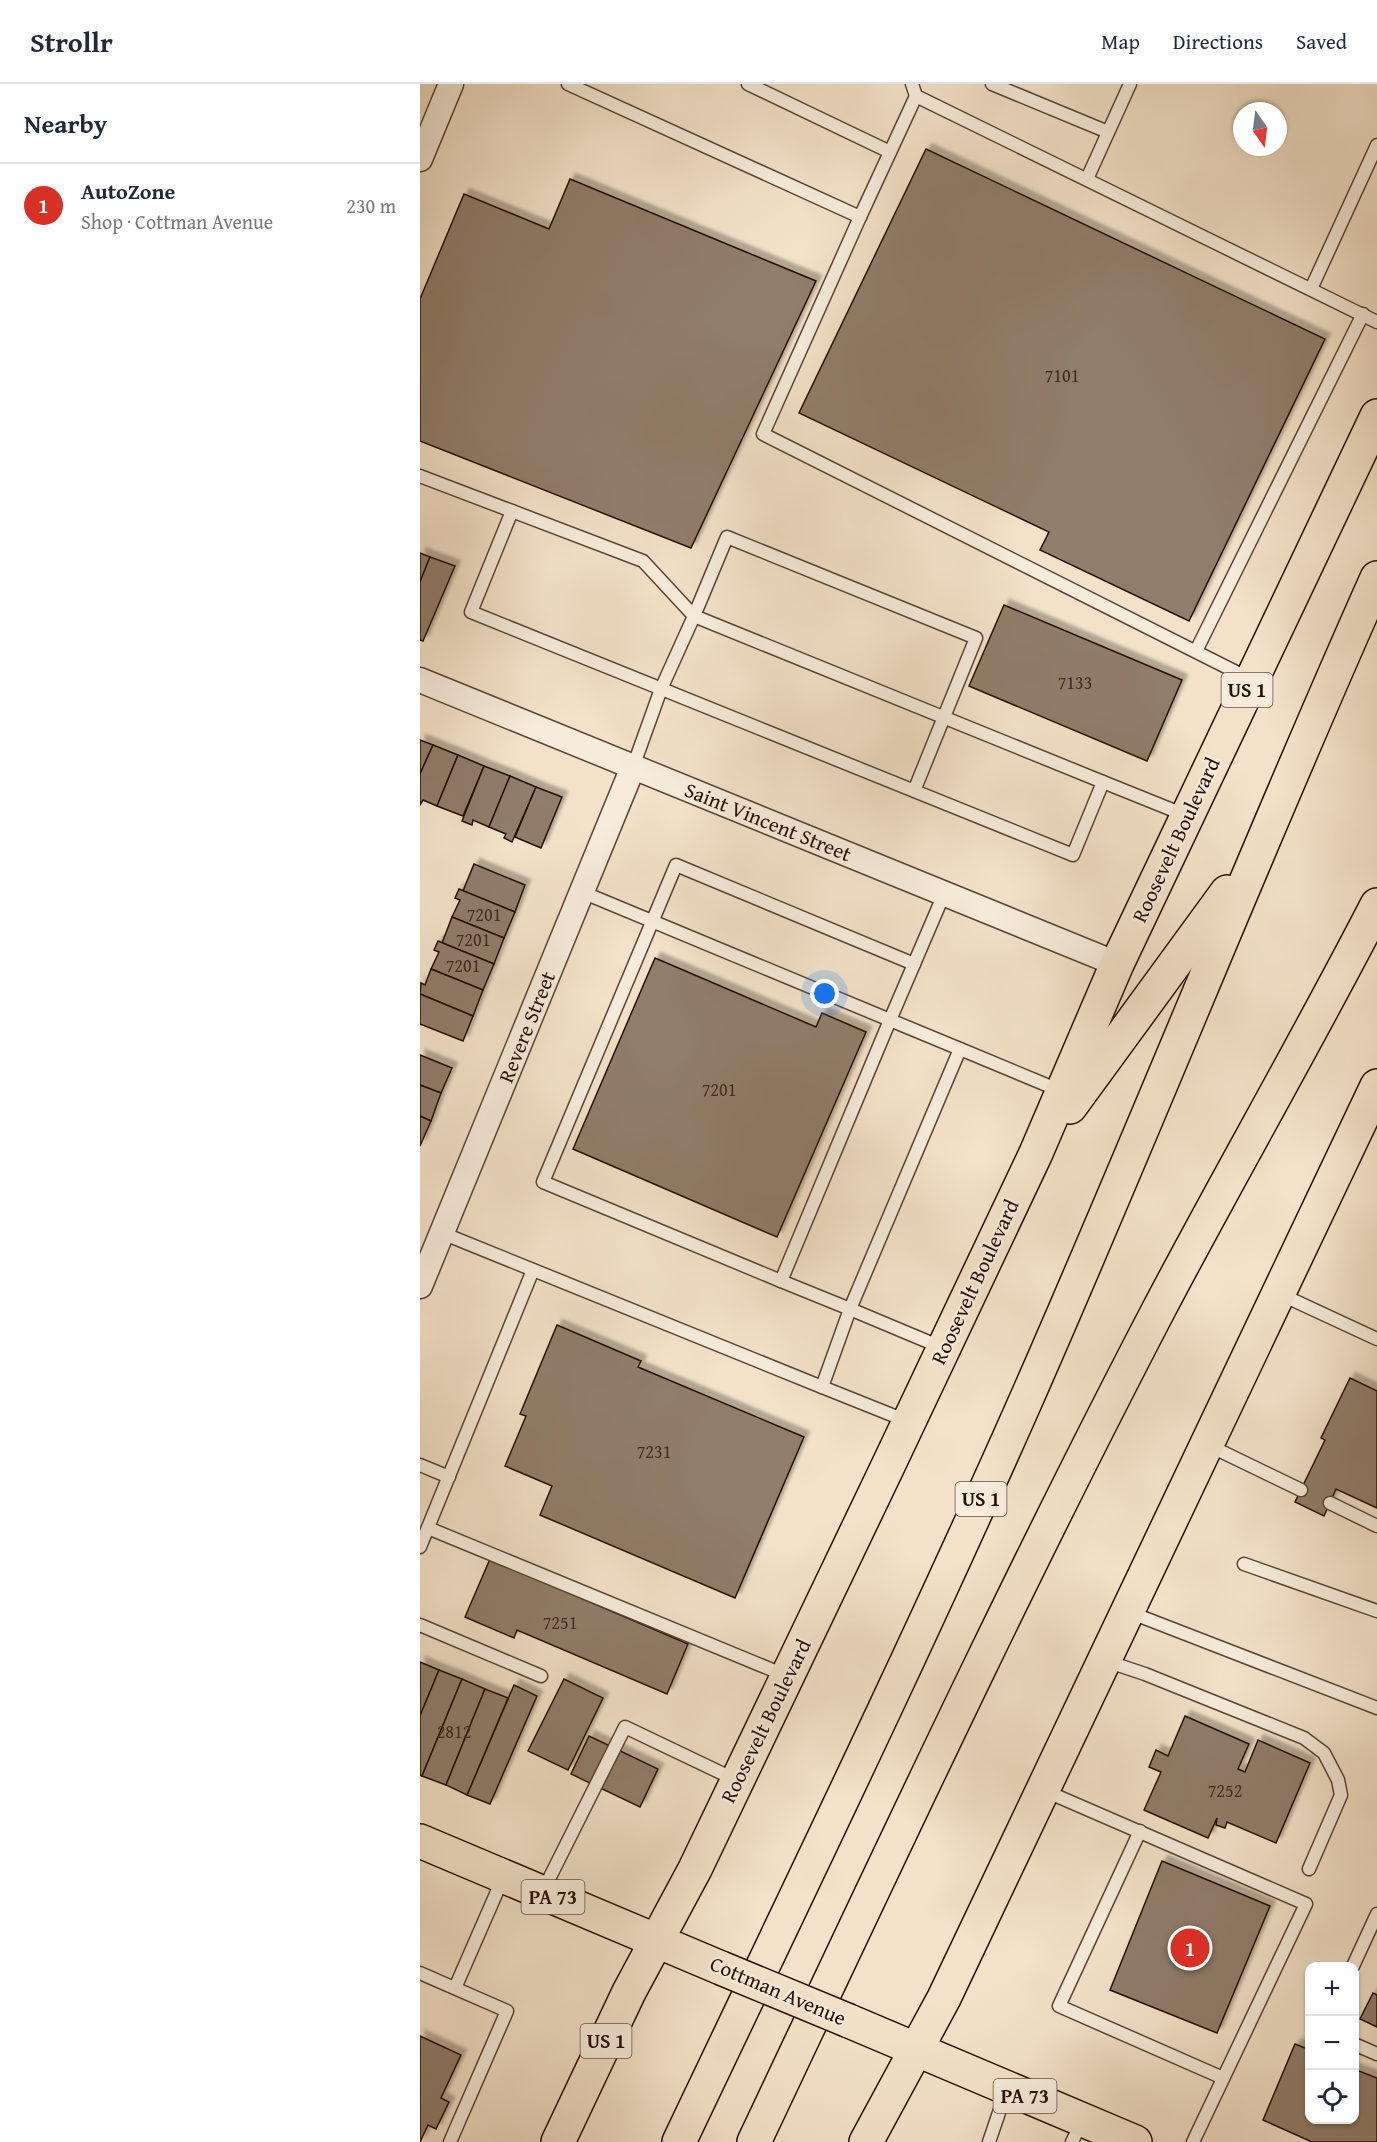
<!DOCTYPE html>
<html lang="en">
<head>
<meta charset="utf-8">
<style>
  body { margin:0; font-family:"Gentium Book Plus",serif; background:#f2f2f3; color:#1f2937 }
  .controls { position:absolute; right:18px; bottom:18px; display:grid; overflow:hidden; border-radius:12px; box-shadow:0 2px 4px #0004 }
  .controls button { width:54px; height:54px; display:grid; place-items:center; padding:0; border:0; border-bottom:2px solid #e0e1e3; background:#fff; color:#1f2937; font:30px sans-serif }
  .compass { position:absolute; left:813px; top:18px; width:54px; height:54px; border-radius:50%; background:#fff; box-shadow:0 2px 4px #0004; rotate:166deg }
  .you { position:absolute; left:405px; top:910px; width:21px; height:21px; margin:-15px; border:4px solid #fff; border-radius:50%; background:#1a73e8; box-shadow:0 0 0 9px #1a73e833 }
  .badge { display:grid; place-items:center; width:39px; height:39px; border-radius:50%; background:#d93025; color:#fff; font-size:20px; font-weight:700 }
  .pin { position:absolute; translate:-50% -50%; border:3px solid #fff; box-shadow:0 2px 6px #0006 }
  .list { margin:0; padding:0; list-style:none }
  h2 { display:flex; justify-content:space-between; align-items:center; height:78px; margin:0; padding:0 24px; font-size:26px }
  h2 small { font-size:20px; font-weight:400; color:#747a83 }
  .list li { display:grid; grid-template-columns:39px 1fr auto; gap:18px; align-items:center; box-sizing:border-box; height:84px; padding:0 24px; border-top:2px solid #e0e1e3 }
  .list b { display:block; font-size:22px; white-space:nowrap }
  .list p { margin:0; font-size:20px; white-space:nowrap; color:#747a83 }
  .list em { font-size:20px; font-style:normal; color:#747a83 }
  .icon { flex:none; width:33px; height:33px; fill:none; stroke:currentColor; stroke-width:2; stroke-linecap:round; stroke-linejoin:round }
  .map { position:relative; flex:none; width:957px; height:2058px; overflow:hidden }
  header { display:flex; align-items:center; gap:36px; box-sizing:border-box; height:84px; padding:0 30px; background:#fff; border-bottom:2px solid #e0e1e3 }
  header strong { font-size:28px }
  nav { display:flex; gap:33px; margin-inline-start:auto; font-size:21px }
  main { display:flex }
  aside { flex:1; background:#fff }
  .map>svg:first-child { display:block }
  .building { fill:#907d6b; stroke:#251005; stroke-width:1.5; filter:url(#shadow) }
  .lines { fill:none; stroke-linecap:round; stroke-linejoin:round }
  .service-casing { stroke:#584436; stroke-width:15 }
  .minor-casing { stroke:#584436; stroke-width:27 }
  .primary-casing { stroke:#251005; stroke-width:36 }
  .trunk-casing { stroke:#251005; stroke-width:36 }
  .service { stroke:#f7ecdc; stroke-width:12 }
  .minor { stroke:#f7ecdc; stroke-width:24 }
  .primary { stroke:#f3e2c9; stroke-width:33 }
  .trunk { stroke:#f3e2c9; stroke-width:33 }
  .primary-bridge-casing { stroke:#251005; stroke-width:36; stroke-linecap:butt }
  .primary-bridge { stroke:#f3e2c9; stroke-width:33 }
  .labels { text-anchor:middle; stroke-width:4.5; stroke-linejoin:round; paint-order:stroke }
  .number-label { font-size:18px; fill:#402b1e }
  .shield { fill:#f7ecdc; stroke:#645246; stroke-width:1.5 }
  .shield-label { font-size:20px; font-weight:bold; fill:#251005 }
  .street-label { font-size:21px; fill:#251005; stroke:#f7ecdc }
</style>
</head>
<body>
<header>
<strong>Strollr</strong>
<nav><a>Map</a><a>Directions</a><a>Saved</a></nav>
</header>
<main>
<aside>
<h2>Nearby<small></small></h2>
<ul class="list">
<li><span class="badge">1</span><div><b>AutoZone</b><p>Shop · Cottman Avenue</p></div><em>230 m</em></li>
</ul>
</aside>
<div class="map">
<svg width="957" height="2058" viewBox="0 0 957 2058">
  <defs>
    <filter id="shadow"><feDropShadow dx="5.5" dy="-5.5" stdDeviation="1.5" flood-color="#0004"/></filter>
  </defs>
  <rect width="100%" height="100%" fill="#f3e2c9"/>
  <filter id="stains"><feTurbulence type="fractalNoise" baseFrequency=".00333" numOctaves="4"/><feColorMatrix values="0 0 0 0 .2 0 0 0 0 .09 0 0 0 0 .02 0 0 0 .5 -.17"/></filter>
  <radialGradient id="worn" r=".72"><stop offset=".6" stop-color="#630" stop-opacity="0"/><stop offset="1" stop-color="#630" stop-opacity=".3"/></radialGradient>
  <g class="building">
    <path d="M506 65 905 255 769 537 620 466 629 448 379 329Z"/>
    <path d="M150 95 396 197 271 464 0 357V215L44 110 129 145Z"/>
    <path d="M0 469 10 473 0 498Z"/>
    <path d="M10 473 35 482 3 557 0 556V498Z"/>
    <path d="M584 521 762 596 727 677 549 602Z"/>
    <path d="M0 656 13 661 0 690Z"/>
    <path d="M13 661 38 671 17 722 3 716 0 721V690Z"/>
    <path d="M38 671 64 682 43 732 17 722Z"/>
    <path d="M64 682 90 692 69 743 53 736 52 741 42 737Z"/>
    <path d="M90 692 116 703 92 758 84 754 86 750 69 743Z"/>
    <path d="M116 703 142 713 121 764 95 753Z"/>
    <path d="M54 780 105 801 95 828 43 807Z"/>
    <path d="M39 805 95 828 84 854 32 833 40 816 35 814Z"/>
    <path d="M32 833 84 854 74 880 22 859Z"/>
    <path d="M18 857 74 880 63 906 11 885 19 868 14 866Z"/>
    <path d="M235 874 396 943 402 929 446 948 357 1153 153 1065Z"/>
    <path d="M11 885 63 906 53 932 0 910 1 899 5 901Z"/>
    <path d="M0 910 53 932 43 957 0 940Z"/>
    <path d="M0 971 32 984 21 1009 0 1001Z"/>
    <path d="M0 1001 21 1009 11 1037 0 1032Z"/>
    <path d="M0 1032 11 1037 0 1062Z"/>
    <path d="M137 1241 221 1277 218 1283 384 1353 315 1514 120 1431 132 1402 85 1382 106 1332 100 1330Z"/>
    <path d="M930 1294 957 1307V1424L916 1405 904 1432 875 1418 905 1356 901 1354Z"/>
    <path d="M70 1475 268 1560 247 1610 97 1546 94 1554 45 1533Z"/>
    <path d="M0 1578 19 1586 0 1632Z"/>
    <path d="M19 1586 42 1595 2 1692 0 1691V1632Z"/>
    <path d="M42 1595 65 1605 26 1701 2 1692Z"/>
    <path d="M144 1595 183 1614 148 1686 108 1667Z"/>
    <path d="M94 1601 117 1612 70 1720 47 1711Z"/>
    <path d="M65 1605 88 1614 47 1711 26 1701Z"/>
    <path d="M765 1632 829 1660 818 1685 825 1688 838 1656 890 1679 856 1759 807 1738 805 1744 796 1741 797 1734 788 1754 724 1726 741 1688 729 1683 736 1666 748 1672Z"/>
    <path d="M169 1652 238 1685 220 1723 151 1690Z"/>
    <path d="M742 1777 850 1822 797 1949 690 1906Z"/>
    <path d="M953 1909 957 1911V1943L940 1935Z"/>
    <path d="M0 1952 41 1971 21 2014 29 2018 16 2045 8 2041 0 2058Z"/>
    <path d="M875 1960 890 1966V2036H934V1985L957 1994V2058H892L843 2036Z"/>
  </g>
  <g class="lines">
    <defs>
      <g id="service">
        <path d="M148 0 440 133 496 12"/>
        <path d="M328 0 470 68"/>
        <path d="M492 0 496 12 957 238"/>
        <path d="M572 0 688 48"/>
        <path d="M667 95 710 0"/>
        <path d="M440 133 343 350 832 596"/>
        <path d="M891 205 957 61"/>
        <path d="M0 392 223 477 274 532 241 605 213 683"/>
        <path d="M92 427 51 528C252 609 452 690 653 771L683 698 274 532 307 453 556 554 494 707"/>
        <path d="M776 567 943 230"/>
        <path d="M683 698 765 731"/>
        <path d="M162 808 470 936 524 810"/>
        <path d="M22 1149 402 1303 430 1225 361 1197 470 936 540 965"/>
        <path d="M361 1197 123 1098 256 781 494 880"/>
        <path d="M860 1210 957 1255"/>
        <path d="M523 1264 430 1225 540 965 641 1007"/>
        <path d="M402 1303 487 1337"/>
        <path d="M788 1361 881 1406"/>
        <path d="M0 1381 29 1393"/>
        <path d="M910 1419 957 1442"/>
        <path d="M8 1444 367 1592"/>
        <path d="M0 1463 113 1186"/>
        <path d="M824 1480 957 1527"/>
        <path d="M709 1528 957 1624"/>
        <path d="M0 1541 121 1592"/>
        <path d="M686 1577 725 1590 884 1654 904 1669 918 1696 921 1711 889 1785"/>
        <path d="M623 1706 886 1820 773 2058"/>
        <path d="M720 1747 639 1922 803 1994"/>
        <path d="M123 1807 205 1643 316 1696"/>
        <path d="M933 1882 957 1830"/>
        <path d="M0 1889 87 1927 30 2058"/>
        <path d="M35 1904 83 1794"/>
        <path d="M934 1960 957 1970"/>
        <path d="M569 2058 587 2005"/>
        <path d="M652 2058 662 2037"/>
      </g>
      <g id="minor">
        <path d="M0 75 31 0"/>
        <path d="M0 596 697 880"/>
        <path d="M0 1202 213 683"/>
      </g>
      <g id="primary">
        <path d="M0 1757 301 1884"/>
        <path d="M429 1937 715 2058"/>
      </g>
      <g id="trunk">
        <path d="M650 1023 807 808"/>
        <path d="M138 2058 209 1908 275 1785 467 1384 616 1069 697 880 957 332"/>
        <path d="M259 2058C375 1814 493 1571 602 1325 724 1049 834 769 957 494"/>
        <path d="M334 2058C466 1779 596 1499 739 1225 810 1090 887 957 957 821"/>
        <path d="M446 2058 524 1914 957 1002"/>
      </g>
    </defs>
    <use href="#service" class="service-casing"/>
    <use href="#minor" class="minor-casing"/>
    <use href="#primary" class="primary-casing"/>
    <use href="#trunk" class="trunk-casing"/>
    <use href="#service" class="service"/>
    <use href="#minor" class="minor"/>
    <use href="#primary" class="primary"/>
    <use href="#trunk" class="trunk"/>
    <defs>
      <path id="primary-bridge" d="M301 1884 429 1937"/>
    </defs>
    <use href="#primary-bridge" class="primary-bridge-casing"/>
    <use href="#primary-bridge" class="primary-bridge"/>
  </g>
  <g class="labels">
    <g class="number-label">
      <text x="642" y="298">7101</text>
      <text x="655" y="605">7133</text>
      <text x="64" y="837">7201</text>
      <text x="53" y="862">7201</text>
      <text x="43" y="888">7201</text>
      <text x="299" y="1012">7201</text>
      <text x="234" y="1374">7231</text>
      <text x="140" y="1545">7251</text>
      <text x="34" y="1654">2812</text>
      <text x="805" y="1713">7252</text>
    </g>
    <g class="shield">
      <rect x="801.5" y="589" width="51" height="34" rx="4.5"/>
      <rect x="535.5" y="1398" width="51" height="34" rx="4.5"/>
      <rect x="101.5" y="1796" width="63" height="34" rx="4.5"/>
      <rect x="160.5" y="1940" width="51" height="34" rx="4.5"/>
      <rect x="573.5" y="1995" width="63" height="34" rx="4.5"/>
    </g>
    <g class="shield-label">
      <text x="827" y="613">US 1</text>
      <text x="561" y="1422">US 1</text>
      <text x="133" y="1820">PA 73</text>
      <text x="186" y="1964">US 1</text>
      <text x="605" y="2019">PA 73</text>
    </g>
    <g class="street-label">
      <text transform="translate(348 738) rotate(22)" y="7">Saint Vincent Street</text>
      <text transform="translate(756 756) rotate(-65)" y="7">Roosevelt Boulevard</text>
      <text transform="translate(107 943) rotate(-68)" y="7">Revere Street</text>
      <text transform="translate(555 1198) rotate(-65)" y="7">Roosevelt Boulevard</text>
      <text transform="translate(346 1637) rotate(-64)" y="7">Roosevelt Boulevard</text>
      <text transform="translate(358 1907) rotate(23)" y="7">Cottman Avenue</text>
    </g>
  </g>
  <rect width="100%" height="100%" filter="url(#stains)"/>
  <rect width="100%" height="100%" fill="url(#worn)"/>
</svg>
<div class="controls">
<button>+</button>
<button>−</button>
<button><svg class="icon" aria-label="locate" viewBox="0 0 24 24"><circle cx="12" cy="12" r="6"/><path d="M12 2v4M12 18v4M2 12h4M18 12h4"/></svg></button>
</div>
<svg class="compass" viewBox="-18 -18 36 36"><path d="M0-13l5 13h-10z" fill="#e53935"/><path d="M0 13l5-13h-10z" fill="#747a83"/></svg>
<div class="you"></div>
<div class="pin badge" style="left:770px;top:1864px">1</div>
</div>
</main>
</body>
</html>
